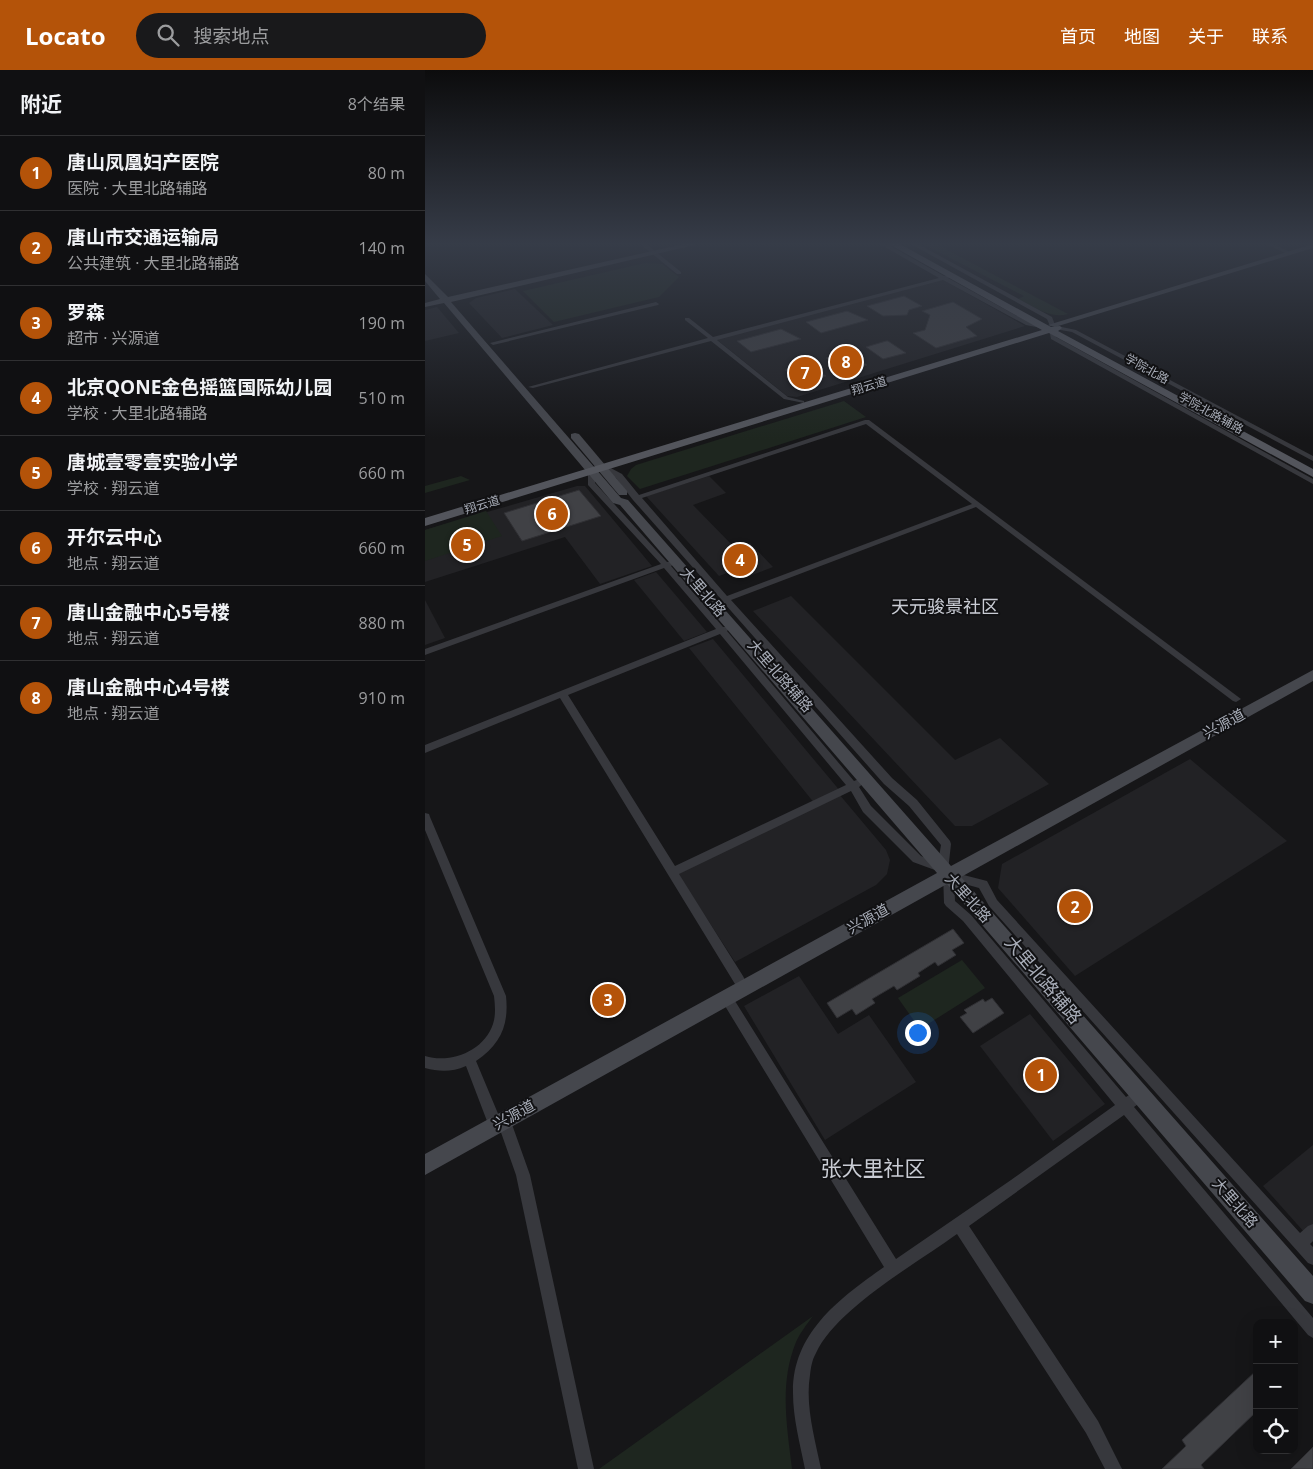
<!DOCTYPE html>
<html lang="zh">
<head>
<meta charset="utf-8">
<style>
  body { margin:0; font-family:"Open Sans","Noto Sans SC",sans-serif; background:#19191b; color:#f1f3f6 }
  .controls { position:absolute; right:15px; bottom:15px; display:grid; overflow:hidden; border-radius:10px; box-shadow:0 5px 20px #0002 }
  .controls button { width:45px; height:45px; display:grid; place-items:center; padding:0; border:0; border-bottom:1px solid #303032; background:#101012; color:#f1f3f6; font:25px sans-serif }
  .you { position:absolute; left:492px; top:962px; width:18px; height:18px; margin:-12px; border:4px solid #fff; border-radius:50%; background:#1a73e8; box-shadow:0 0 0 8px #1a73e833 }
  .badge { display:grid; place-items:center; width:32px; height:32px; border-radius:50%; background:#b45309; color:#fff; font-size:16px; font-weight:700 }
  .pin { position:absolute; translate:-50% -50%; border:2px solid #fff; box-shadow:0 1px 5px #0006 }
  .list { margin:0; padding:0; list-style:none }
  h2 { display:flex; justify-content:space-between; align-items:center; height:65px; margin:0; padding:0 20px; font-size:21px }
  h2 small { font-size:16px; font-weight:400; color:#9c9d9f }
  .list li { display:grid; grid-template-columns:32px 1fr auto; gap:15px; align-items:center; box-sizing:border-box; height:75px; padding:0 20px; border-top:1px solid #303032 }
  .list b { display:block; font-size:19px; white-space:nowrap }
  .list p { margin:0; font-size:16px; white-space:nowrap; color:#9c9d9f }
  .list em { font-size:16px; font-style:normal; color:#9c9d9f }
  .icon { flex:none; width:28px; height:28px; fill:none; stroke:currentColor; stroke-width:2; stroke-linecap:round; stroke-linejoin:round }
  .map { position:relative; flex:none; width:888px; height:1399px; overflow:hidden }
  header { display:flex; align-items:center; gap:30px; box-sizing:border-box; height:70px; padding:0 25px; background:#b45309; color:#fff }
  header strong { font-size:24px }
  nav { display:flex; gap:28px; margin-inline-start:auto; font-size:18px }
  .search { width:350px; height:45px; background:#19191b; display:flex; align-items:center; gap:12px; box-sizing:border-box; padding:0 18px; border-radius:28px; color:#9c9d9f; font-size:19px }
  main { display:flex }
  aside { flex:1; background:#101012 }
  .map>svg:first-child { display:block }
  .built { fill:#222225 }
  .green { fill:#1e261f }
  .building { fill:#404145; stroke:#303034 }
  .lines { fill:none; stroke-linecap:round; stroke-linejoin:round }
  .street { fill:#37383d; fill-rule:evenodd }
  .secondary { fill:#45474d; fill-rule:evenodd }
  .primary { fill:#53555c; fill-rule:evenodd }
  .labels { text-anchor:middle; stroke-width:4; stroke-linejoin:round; paint-order:stroke }
  .far-street-label { font-size:12px; fill:#a8adb8; stroke:#111113 }
  .street-label { font-size:15px; fill:#a8adb8; stroke:#111113 }
  .quarter-label { font-size:18px; fill:#c9ccd4; stroke:#111113 }
  .near-street-label { font-size:18px; fill:#a8adb8; stroke:#111113 }
  .near-quarter-label { font-size:21px; fill:#c9ccd4; stroke:#111113 }
</style>
</head>
<body>
<header>
<strong>Locato</strong>
<div class="search"><svg class="icon" aria-label="search" viewBox="0 0 24 24"><circle cx="10" cy="10" r="6"/><path d="M15 15l6 6"/></svg>搜索地点</div>
<nav><a>首页</a><a>地图</a><a>关于</a><a>联系</a></nav>
</header>
<main>
<aside>
<h2>附近<small>8个结果</small></h2>
<ul class="list">
<li><span class="badge">1</span><div><b>唐山凤凰妇产医院</b><p>医院 · 大里北路辅路</p></div><em>80 m</em></li>
<li><span class="badge">2</span><div><b>唐山市交通运输局</b><p>公共建筑 · 大里北路辅路</p></div><em>140 m</em></li>
<li><span class="badge">3</span><div><b>罗森</b><p>超市 · 兴源道</p></div><em>190 m</em></li>
<li><span class="badge">4</span><div><b>北京QONE金色摇篮国际幼儿园</b><p>学校 · 大里北路辅路</p></div><em>510 m</em></li>
<li><span class="badge">5</span><div><b>唐城壹零壹实验小学</b><p>学校 · 翔云道</p></div><em>660 m</em></li>
<li><span class="badge">6</span><div><b>开尔云中心</b><p>地点 · 翔云道</p></div><em>660 m</em></li>
<li><span class="badge">7</span><div><b>唐山金融中心5号楼</b><p>地点 · 翔云道</p></div><em>880 m</em></li>
<li><span class="badge">8</span><div><b>唐山金融中心4号楼</b><p>地点 · 翔云道</p></div><em>910 m</em></li>
</ul>
</aside>
<div class="map">
<svg width="888" height="1399" viewBox="0 0 888 1399">
  <rect width="100%" height="100%" fill="#161618"/>
  <g class="built">
    <path d="M515 208 600 256 372 327 362 326 291 269Z"/>
    <path d="M90 219 128 255 77 268 44 233 51 228Z"/>
    <path d="M12 237 34 263 0 271V240Z"/>
    <path d="M284 406 301 423 268 435 310 478 325 473 348 497 322 507 302 503 294 506 221 426Z"/>
    <path d="M152 416H160L227 496 175 514 140 467 0 512V460Z"/>
    <path d="M231 502 282 562 259 571 209 510Z"/>
    <path d="M366 526 530 690 575 668 624 714 547 756H530L328 541Z"/>
    <path d="M0 530 20 568 0 575Z"/>
    <path d="M288 569 416 722 414 724 461 780 465 790 462 804 451 815 310 892 253 804 390 734 264 578Z"/>
    <path d="M765 689 862 771 650 906 573 818 577 794Z"/>
    <path d="M374 906 413 964 444 945 491 1012 400 1070 319 936Z"/>
    <path d="M605 944 680 1034 628 1071 555 976Z"/>
    <path d="M888 1075V1172L838 1116Z"/>
  </g>
  <g class="green">
    <path d="M496 173H509L643 244C624 249 610 237 593 229L599 226Z"/>
    <path d="M220 193 237 194 254 207 234 227 129 252 98 221Z"/>
    <path d="M419 331 441 347 215 419 202 406 206 399 211 395Z"/>
    <path d="M36 406 45 410 0 423V416Z"/>
    <path d="M61 441 77 466 0 491V460Z"/>
    <path d="M537 890 560 918 495 959 473 928Z"/>
    <path d="M388 1246C382 1254 375 1263 371 1272 354 1314 362 1356 367 1399H174Z"/>
  </g>
  <g class="building">
    <path d="M479 226 497 236 484 240 482 245 458 246 442 236Z"/>
    <path d="M528 232 557 249 541 257 552 266 511 278 488 263 500 260 505 245 497 241Z"/>
    <path d="M422 241 443 250 396 263 381 252Z"/>
    <path d="M356 259 376 269 326 282 312 271Z"/>
    <path d="M461 271H463L481 283 458 289 441 277Z"/>
    <path d="M423 282 425 283 442 295 418 301 401 288Z"/>
    <path d="M382 294 401 306 377 313 360 300Z"/>
    <path d="M154 420 176 446 97 471 79 443Z"/>
    <path d="M528 859 539 873 527 880 531 885 513 896 510 892 493 903 495 906 472 920 469 916 447 929 450 933 431 945 427 939 412 948 402 933Z"/>
    <path d="M567 928 579 943 548 963 535 947 542 943 539 940 558 929 560 932Z"/>
    <path d="M832 1300V1341L776 1395 779 1399H737L761 1376 757 1370Z"/>
    <path d="M888 1377V1399H866Z"/>
  </g>
  <g class="lines">
    <g class="street">
      <path d="M214 173H220L256 202V204H252Z"/>
      <path d="M453 173H460L519 206 528 205V207L523 208 605 253 624 257 621 259 601 255 518 210 292 270 363 327 379 331V333L359 329 286 271 108 318 103 317 283 268 260 250V248H264L288 267 514 208Z"/>
      <path d="M484 173H491L627 247 630 255 625 256 622 249Z"/>
      <path d="M839 173H846L867 183 862 184Z"/>
      <path d="M231 232 234 234 233 235 68 275 65 273Z"/>
      <path d="M632 256 651 260 888 386V391L647 262 630 259V257Z"/>
      <path d="M624 259H628L631 267 888 409V414L626 269Z"/>
      <path d="M440 350H444L816 629 811 632 808 631 551 437 306 530 467 708 492 730 525 771 526 774 523 801 562 811 572 830 875 1163 883 1156 888 1154V1171L885 1174 888 1177V1195L883 1193 564 836 554 818 529 811 530 831 546 845 701 1027 715 1018 720 1019 722 1024 720 1029 709 1037 888 1248V1268L883 1265 699 1045 544 1156 673 1351 697 1399H680L661 1363 532 1164C492 1193 411 1239 391 1283 387 1290 386 1297 385 1305 380 1336 390 1369 396 1399H380C375 1374 368 1348 368 1323 367 1263 415 1228 459 1197L297 931 295 927 297 923 301 921 305 923 471 1189 586 1110 690 1035 538 851 521 836 519 833 518 803 488 792 438 742 426 721 254 804 318 906 320 910 318 914 314 915 310 914 135 628 0 683V675L291 559 239 498 0 585V579L236 494 163 415V401L167 399 171 401 170 413 242 492 249 491 250 493 246 496 298 557H303L304 559 302 561 429 711 434 709 438 710 439 713 434 717 446 736 496 786 513 793 516 775 484 736 459 714 299 533H293L292 531 295 528 208 430 191 408 175 398 182 396 197 404 214 425ZM441 354 547 434 302 526 217 428ZM295 564 421 715 250 796 143 625Z"/>
      <path d="M0 743 4 744 5 747 81 926C84 955 76 974 51 991L74 1046 72 1051 67 1053 62 1051 41 996C27 1002 15 1002 0 998V986C26 994 59 981 68 954 71 945 70 935 69 926L0 760Z"/>
      <path d="M79 1044 84 1046 105 1105 169 1399H153L91 1105 72 1051 74 1046Z"/>
    </g>
    <g class="secondary">
      <path d="M263 173H278L26 232 196 428 203 430 526 796 888 600V611L536 807 888 1206V1234L880 1231 522 814 0 1105V1084L512 803 195 435 188 433 19 233 0 237V233L15 229 0 211V204L23 227Z"/>
      <path d="M888 174V178L630 257 623 255Z"/>
      <path d="M150 363 154 364 202 421V425H194L146 368V364Z"/>
    </g>
    <path class="primary" d="M462 173H473L626 257 635 256 637 258 633 261 888 399V407L624 263 0 456V448L617 260Z"/>
  </g>
  <linearGradient id="sky" x2="0" y2="1"><stop stop-color="#0c0c0d"/><stop offset="0.47" stop-color="#363c48"/><stop offset="1" stop-color="#363c48" stop-opacity="0"/></linearGradient>
  <rect width="888" height="369" fill="url(#sky)"/>
  <g class="labels">
    <g class="far-street-label">
      <text transform="translate(722 299) rotate(29)" y="4">学院北路</text>
      <text transform="translate(444 316) rotate(-17)" y="4">翔云道</text>
      <text transform="translate(786 343) rotate(29)" y="4">学院北路辅路</text>
      <text transform="translate(57 435) rotate(-17)" y="4">翔云道</text>
    </g>
    <g class="street-label">
      <text transform="translate(278 522) rotate(49)" y="5">大里北路</text>
      <text transform="translate(355 606) rotate(49)" y="5">大里北路辅路</text>
      <text transform="translate(799 654) rotate(-29)" y="5">兴源道</text>
      <text transform="translate(543 828) rotate(48)" y="5">大里北路</text>
      <text transform="translate(443 849) rotate(-29)" y="5">兴源道</text>
      <text transform="translate(89 1045) rotate(-29)" y="5">兴源道</text>
      <text transform="translate(810 1133) rotate(49)" y="5">大里北路</text>
    </g>
    <g class="quarter-label">
      <text x="520" y="543">天元骏景社区</text>
    </g>
    <g class="near-street-label">
      <text transform="translate(618 910) rotate(50)" y="6">大里北路辅路</text>
    </g>
    <g class="near-quarter-label">
      <text x="448" y="1106">张大里社区</text>
    </g>
  </g>
</svg>
<div class="controls">
<button>+</button>
<button>−</button>
<button><svg class="icon" aria-label="locate" viewBox="0 0 24 24"><circle cx="12" cy="12" r="6"/><path d="M12 2v4M12 18v4M2 12h4M18 12h4"/></svg></button>
</div>
<div class="you"></div>
<div class="pin badge" style="left:616px;top:1005px">1</div>
<div class="pin badge" style="left:650px;top:837px">2</div>
<div class="pin badge" style="left:183px;top:930px">3</div>
<div class="pin badge" style="left:315px;top:490px">4</div>
<div class="pin badge" style="left:42px;top:475px">5</div>
<div class="pin badge" style="left:127px;top:444px">6</div>
<div class="pin badge" style="left:380px;top:303px">7</div>
<div class="pin badge" style="left:421px;top:292px">8</div>
</div>
</main>
</body>
</html>
